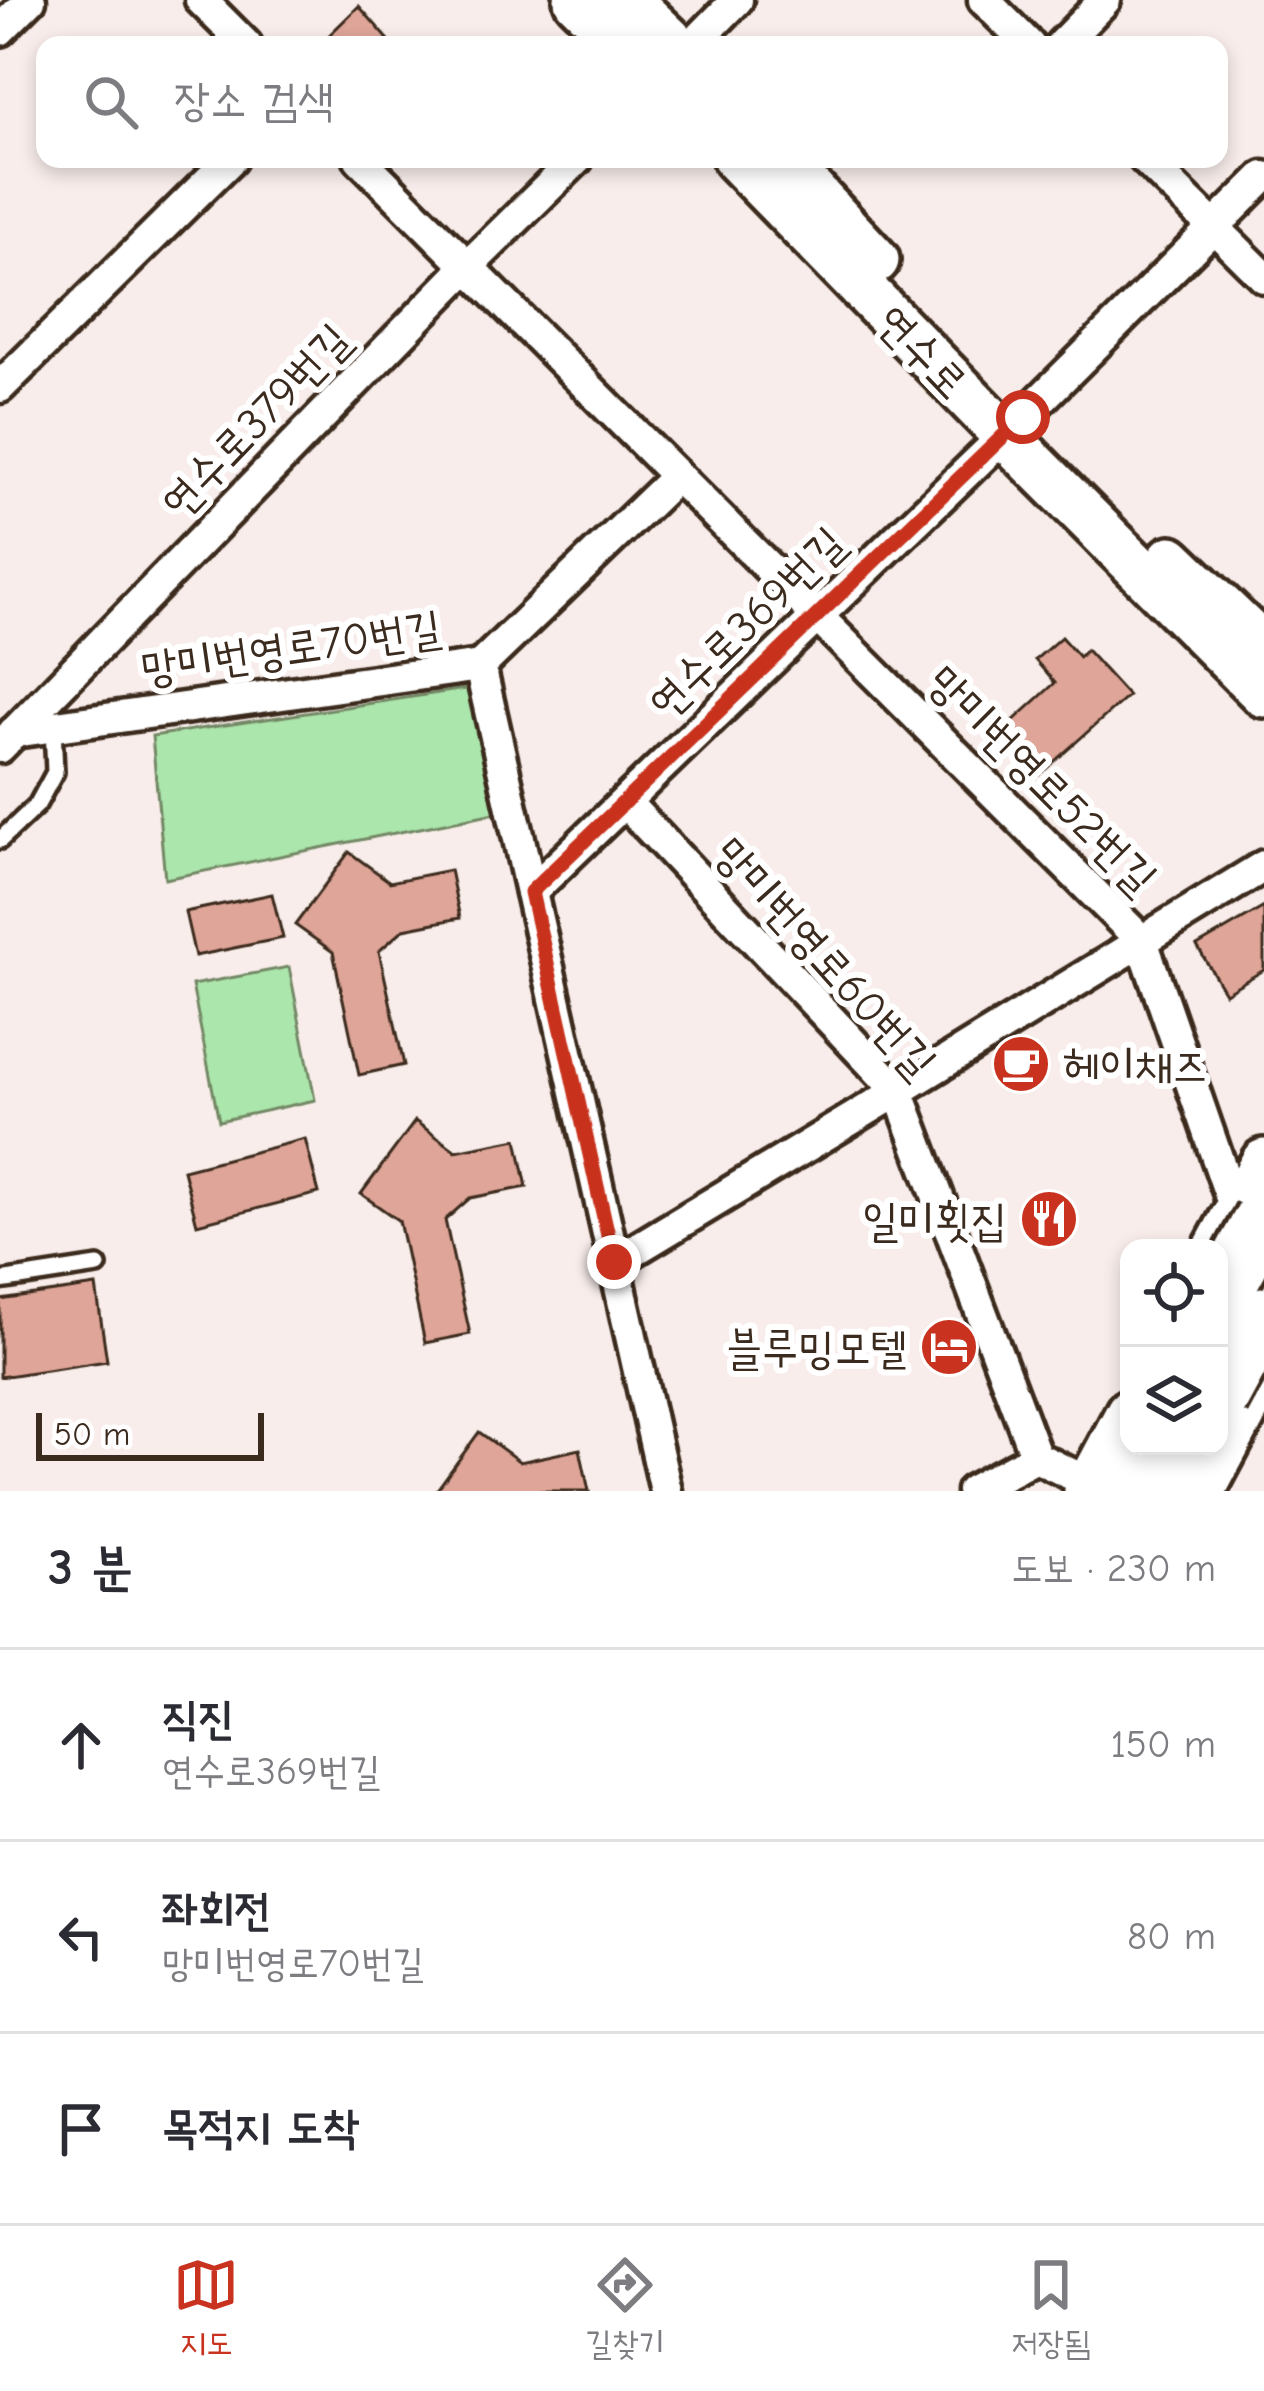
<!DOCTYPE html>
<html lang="ko">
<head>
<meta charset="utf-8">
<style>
  body { margin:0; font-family:"Comic Neue","Poor Story",sans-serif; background:#f2f2f3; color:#2b2b33 }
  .controls { position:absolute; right:36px; bottom:36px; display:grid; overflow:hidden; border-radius:24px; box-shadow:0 6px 18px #0003 }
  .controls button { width:108px; height:108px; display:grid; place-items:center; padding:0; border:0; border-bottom:3px solid #e1e1e2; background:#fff; color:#2b2b33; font:60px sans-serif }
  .scale { position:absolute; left:36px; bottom:30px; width:228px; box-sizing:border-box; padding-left:12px; border:6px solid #3b2a1e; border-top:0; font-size:33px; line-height:42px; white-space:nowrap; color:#3b2a1e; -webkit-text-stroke:9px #fff; paint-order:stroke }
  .stop { position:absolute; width:36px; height:36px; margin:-27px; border:9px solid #c8321e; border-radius:50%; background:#fff }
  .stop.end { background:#c8321e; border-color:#fff; box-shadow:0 3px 12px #0008 }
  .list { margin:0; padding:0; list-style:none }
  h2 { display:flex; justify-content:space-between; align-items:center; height:156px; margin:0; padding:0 48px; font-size:51px }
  h2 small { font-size:39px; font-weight:400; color:#7c7c81 }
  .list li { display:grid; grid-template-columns:78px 1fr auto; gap:36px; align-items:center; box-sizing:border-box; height:192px; padding:0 48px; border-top:3px solid #e1e1e2 }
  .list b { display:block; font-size:45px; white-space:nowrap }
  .list p { margin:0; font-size:39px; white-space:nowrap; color:#7c7c81 }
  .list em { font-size:39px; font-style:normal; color:#7c7c81 }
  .icon { flex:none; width:66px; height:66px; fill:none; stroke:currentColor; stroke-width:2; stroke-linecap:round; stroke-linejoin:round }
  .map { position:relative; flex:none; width:1264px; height:1491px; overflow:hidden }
  .search { position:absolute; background:#fff; box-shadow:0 6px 18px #0003; left:36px; right:36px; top:36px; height:132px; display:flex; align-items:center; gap:30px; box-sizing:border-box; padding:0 42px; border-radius:24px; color:#7c7c81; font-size:45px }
  .sheet { height:732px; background:#fff }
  nav { display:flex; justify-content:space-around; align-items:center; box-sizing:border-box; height:168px; border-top:3px solid #e1e1e2; background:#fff; font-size:33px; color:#7c7c81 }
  nav a { display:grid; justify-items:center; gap:6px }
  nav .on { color:#c8321e }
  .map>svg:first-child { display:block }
  .green { fill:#abe6ac; stroke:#738865; stroke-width:3 }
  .building { fill:#dea598; stroke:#3b2a1e; stroke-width:3 }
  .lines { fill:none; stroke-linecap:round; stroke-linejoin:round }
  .lane-casing { stroke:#3b2a1e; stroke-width:24 }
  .street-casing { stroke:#3b2a1e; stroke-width:39 }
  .secondary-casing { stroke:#3b2a1e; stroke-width:54 }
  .highway-casing { stroke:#3b2a1e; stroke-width:66 }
  .lane { stroke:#fff; stroke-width:15 }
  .street { stroke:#fff; stroke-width:30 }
  .secondary { stroke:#fff; stroke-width:45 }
  .highway { stroke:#fff; stroke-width:57 }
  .highway-bridge-casing { stroke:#3b2a1e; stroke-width:66; stroke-linecap:butt }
  .highway-bridge { stroke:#fff; stroke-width:57 }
  .route { stroke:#c8321e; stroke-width:15 }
  .labels { text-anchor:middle; stroke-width:12; stroke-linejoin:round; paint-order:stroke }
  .street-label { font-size:45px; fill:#3b2a1e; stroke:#fff }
  .poi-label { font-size:45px; fill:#3b2a1e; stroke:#fff; text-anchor:end }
</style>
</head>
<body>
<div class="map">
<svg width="1264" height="1491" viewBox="0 0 1264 1491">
  <rect width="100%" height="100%" fill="#f8edea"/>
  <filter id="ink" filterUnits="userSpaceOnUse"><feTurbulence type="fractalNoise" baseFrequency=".00833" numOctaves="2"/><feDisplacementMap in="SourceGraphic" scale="24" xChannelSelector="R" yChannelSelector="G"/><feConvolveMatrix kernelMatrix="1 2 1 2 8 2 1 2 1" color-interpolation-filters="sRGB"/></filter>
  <g filter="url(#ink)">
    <g class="green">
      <path d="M472 688 500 812 165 879 152 736Z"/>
      <path d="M289 967 315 1100 219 1121 192 985Z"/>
    </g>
    <g class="building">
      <path d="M359 6 388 39 381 45H319Z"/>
      <path d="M1061 637 1079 657 1086 650 1128 696 1039 775 1001 732 1055 683 1035 660Z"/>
      <path d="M349 852 390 882 450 870 460 918 404 929 379 951 404 1065 359 1075 333 952 295 925Z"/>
      <path d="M272 894 283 938 195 956 185 912Z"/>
      <path d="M1264 907V970L1225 993 1197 946Z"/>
      <path d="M415 1121 456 1151 517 1139 527 1187 470 1198 445 1220 470 1334 425 1343 399 1221 361 1194Z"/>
      <path d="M305 1139 319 1193 197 1224 183 1170Z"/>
      <path d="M96 1286 107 1361 0 1377V1300Z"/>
      <path d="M479 1432 520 1462 580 1449 589 1491H436Z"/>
    </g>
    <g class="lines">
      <defs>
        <g id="lane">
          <path d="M0 840 37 805 55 772 53 727"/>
          <path d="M0 1281 98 1266"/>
        </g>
        <g id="street">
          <path d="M201 0 246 45"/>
          <path d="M984 0 1029 45"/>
          <path d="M0 30 30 0"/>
          <path d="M693 45 737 0"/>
          <path d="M1061 45 1105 0"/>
          <path d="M360 159 1142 941 1264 1293"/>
          <path d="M1145 159 1264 277"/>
          <path d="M0 387 231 159"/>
          <path d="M480 666 666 1491"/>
          <path d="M480 666 677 476"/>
          <path d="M14 732 480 666"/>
          <path d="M0 747 468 266 577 159"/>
          <path d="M625 802 898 1091 1036 1457"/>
          <path d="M531 892 1005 435 1264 177"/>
          <path d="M615 1262 898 1091 1264 866"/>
          <path d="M1036 1457 1091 1484"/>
          <path d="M972 1491 1036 1457"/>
        </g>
        <g id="secondary">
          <path d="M577 0 623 45"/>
          <path d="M628 0 675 45"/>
          <path d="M736 159 1005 435 1264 694"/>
          <path d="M782 159 876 260"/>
          <path d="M1171 559 1264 648"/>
          <path d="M1217 1248 1264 1162"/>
          <path d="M1087 1491 1129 1412"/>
          <path d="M1202 1491 1264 1375"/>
        </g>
        <g id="highway">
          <path d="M1116 1491 1140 1446"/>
          <path d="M1169 1491 1194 1446"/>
        </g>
      </defs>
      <use href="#lane" class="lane-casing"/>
      <use href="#street" class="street-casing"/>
      <use href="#secondary" class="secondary-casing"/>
      <use href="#highway" class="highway-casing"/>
      <use href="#lane" class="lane"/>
      <use href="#street" class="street"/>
      <use href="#secondary" class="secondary"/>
      <use href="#highway" class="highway"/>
      <defs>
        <g id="highway-bridge">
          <path d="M1219 1300 1264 1217"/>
          <path d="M1219 1399 1264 1316"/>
        </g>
      </defs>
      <use href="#highway-bridge" class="highway-bridge-casing"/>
      <use href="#highway-bridge" class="highway-bridge"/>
    </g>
  </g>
  <g class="lines" filter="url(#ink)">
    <path class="route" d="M614 1262 531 892 1023 417"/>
  </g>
  <defs>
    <symbol id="cafe-disc" viewBox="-11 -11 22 22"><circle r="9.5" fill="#c8321e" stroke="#fff"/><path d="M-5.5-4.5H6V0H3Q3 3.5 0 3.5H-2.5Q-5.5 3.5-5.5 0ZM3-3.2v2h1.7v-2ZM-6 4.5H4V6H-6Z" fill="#fff"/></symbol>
    <symbol id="restaurant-disc" viewBox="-11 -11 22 22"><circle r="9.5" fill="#c8321e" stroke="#fff"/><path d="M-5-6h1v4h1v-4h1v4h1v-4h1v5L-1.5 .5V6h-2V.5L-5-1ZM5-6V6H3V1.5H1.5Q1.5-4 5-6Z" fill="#fff"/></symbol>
    <symbol id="hotel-disc" viewBox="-11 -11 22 22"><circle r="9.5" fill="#c8321e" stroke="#fff"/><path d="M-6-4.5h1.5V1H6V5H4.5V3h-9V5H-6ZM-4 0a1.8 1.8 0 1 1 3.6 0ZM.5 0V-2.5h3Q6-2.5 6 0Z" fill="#fff"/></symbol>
  </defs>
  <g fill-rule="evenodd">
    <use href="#cafe-disc" x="988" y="1031" width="66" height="66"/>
    <use href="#restaurant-disc" x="1016" y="1186" width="66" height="66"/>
    <use href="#hotel-disc" x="916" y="1314" width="66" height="66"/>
  </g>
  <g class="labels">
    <g class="street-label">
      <text transform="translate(923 351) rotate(46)" y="16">연수로</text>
      <text transform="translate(255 420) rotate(-46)" y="16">연수로379번길</text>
      <text transform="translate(746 622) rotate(-44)" y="16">연수로369번길</text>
      <text transform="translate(291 647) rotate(-8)" y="16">망미번영로70번길</text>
      <text transform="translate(1043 779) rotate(45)" y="16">망미번영로52번길</text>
      <text transform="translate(826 957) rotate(48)" y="16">망미번영로60번길</text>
    </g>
    <g class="poi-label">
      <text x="1063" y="1080" text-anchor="start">헤이채즈</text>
      <text x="1007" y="1235">일미횟집</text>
      <text x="907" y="1363">블루밍모텔</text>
    </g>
  </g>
</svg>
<div class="controls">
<button><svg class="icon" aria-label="locate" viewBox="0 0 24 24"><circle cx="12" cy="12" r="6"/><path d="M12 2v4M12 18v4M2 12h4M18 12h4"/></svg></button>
<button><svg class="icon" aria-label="layers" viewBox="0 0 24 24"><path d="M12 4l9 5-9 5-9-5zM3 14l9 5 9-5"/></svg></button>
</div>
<div class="scale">50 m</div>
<div class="stop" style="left:1023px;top:417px"></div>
<div class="stop end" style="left:614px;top:1262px"></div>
<div class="search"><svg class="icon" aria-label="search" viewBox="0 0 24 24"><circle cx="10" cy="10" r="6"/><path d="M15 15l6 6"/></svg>장소 검색</div>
</div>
<section class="sheet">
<h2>3 분<small>도보 · 230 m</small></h2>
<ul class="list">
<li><svg class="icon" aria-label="ahead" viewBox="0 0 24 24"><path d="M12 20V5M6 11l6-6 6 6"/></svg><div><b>직진</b><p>연수로369번길</p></div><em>150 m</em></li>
<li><svg class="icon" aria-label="left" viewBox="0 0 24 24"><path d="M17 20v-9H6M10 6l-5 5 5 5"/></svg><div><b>좌회전</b><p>망미번영로70번길</p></div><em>80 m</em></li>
<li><svg class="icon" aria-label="arrive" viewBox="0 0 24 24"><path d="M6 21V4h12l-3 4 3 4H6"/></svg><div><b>목적지 도착</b></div></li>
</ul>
</section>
<nav>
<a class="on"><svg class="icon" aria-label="map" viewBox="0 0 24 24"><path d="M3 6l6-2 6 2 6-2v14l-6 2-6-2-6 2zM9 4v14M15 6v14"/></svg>지도</a>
<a><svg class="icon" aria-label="directions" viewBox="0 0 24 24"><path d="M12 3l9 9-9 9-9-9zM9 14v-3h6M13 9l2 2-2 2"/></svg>길찾기</a>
<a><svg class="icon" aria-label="saved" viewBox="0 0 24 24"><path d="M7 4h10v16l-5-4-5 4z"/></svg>저장됨</a>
</nav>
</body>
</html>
